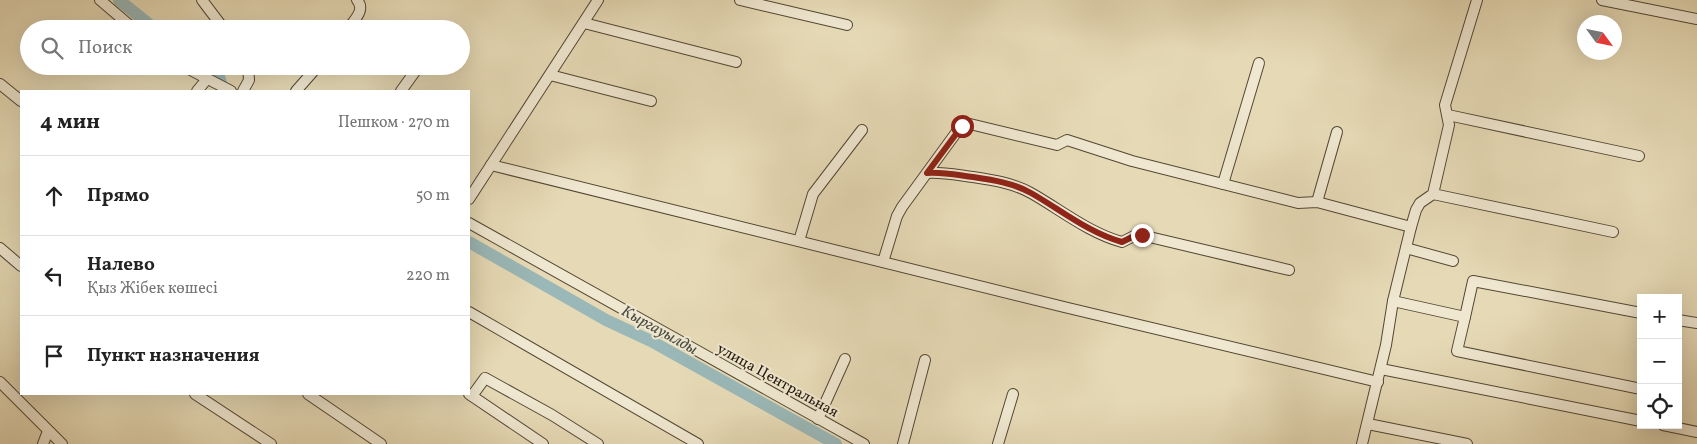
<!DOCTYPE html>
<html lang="ru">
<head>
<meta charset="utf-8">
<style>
  body { margin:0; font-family:Vollkorn,serif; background:#f2f2f2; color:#222 }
  .controls { position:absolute; right:15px; bottom:15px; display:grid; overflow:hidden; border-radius:0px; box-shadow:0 5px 20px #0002 }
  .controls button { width:45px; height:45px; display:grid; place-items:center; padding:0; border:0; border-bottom:1px solid #e0e0e0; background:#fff; color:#222; font:25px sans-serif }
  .compass { position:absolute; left:1577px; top:15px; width:45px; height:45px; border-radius:50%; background:#fff; box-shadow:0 5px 20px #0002; rotate:123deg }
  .stop { position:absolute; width:15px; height:15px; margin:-11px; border:4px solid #8f2418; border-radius:50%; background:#fff }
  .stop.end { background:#8f2418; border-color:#fff; box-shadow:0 1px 5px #0008 }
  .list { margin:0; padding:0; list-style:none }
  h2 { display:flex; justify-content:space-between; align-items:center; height:65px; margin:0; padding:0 20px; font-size:21px }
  h2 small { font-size:16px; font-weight:400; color:#767676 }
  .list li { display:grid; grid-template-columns:32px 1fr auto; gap:15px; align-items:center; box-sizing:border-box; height:80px; padding:0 20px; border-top:1px solid #e0e0e0 }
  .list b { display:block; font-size:19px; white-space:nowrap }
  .list p { margin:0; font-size:16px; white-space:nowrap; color:#767676 }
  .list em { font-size:16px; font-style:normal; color:#767676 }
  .icon { flex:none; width:28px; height:28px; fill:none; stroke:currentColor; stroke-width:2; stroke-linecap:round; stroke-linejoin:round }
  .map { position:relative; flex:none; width:1697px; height:444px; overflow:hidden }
  .search { position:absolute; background:#fff; box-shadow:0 5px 20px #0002; left:20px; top:20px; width:450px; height:55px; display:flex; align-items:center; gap:12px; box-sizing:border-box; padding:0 18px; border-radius:28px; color:#767676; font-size:19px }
  .panel { position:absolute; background:#fff; box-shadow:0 5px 20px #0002; left:20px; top:90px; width:450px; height:305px; border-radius:0px }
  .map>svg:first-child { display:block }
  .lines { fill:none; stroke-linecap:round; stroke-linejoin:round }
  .river { stroke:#9ab8b8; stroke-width:12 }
  .minor-casing { stroke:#534734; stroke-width:12 }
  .minor { stroke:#efe7d0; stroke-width:10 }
  .route { stroke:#8f2418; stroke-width:6 }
  .labels { text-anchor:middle; stroke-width:4; stroke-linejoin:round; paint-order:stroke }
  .street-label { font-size:15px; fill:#221609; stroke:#efe7d0 }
  .water-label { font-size:16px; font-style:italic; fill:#4c4f46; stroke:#efe7d0 }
</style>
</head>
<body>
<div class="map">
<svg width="1697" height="444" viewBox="0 0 1697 444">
  <rect width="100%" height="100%" fill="#e6dab6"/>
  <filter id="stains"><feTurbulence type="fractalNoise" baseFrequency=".004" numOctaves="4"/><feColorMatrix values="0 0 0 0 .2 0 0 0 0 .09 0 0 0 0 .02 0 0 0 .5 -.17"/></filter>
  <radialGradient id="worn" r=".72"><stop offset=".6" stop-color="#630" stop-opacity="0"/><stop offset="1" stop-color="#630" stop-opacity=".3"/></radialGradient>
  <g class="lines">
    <g class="river">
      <path d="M119 0 155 29"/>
      <path d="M209 66C219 73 221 79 222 91"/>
      <path d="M469 242 606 320 651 341 836 444"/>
    </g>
    <defs>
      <g id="minor">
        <path d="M100 0 134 29"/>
        <path d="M202 0 224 29"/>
        <path d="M740 0 847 25"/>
        <path d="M1602 0 1697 19"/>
        <path d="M584 23 736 62"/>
        <path d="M348 29C354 20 366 10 357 0"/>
        <path d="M183 66 231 91"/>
        <path d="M550 75 651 101"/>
        <path d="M0 84 21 101"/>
        <path d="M197 91 207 79"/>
        <path d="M243 91 249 80 248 66"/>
        <path d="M296 91 318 66"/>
        <path d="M401 91 419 66"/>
        <path d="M1448 115 1639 156"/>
        <path d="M491 165 1064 307 1378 382"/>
        <path d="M927 173C943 172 957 175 973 177 993 180 1013 183 1031 193 1061 210 1089 233 1122 242L1134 236 1141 235 1289 270"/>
        <path d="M1223 184 1259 63"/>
        <path d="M1433 194 1613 232"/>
        <path d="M469 199 598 0"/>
        <path d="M1317 202 1337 132"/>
        <path d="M469 223 864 444"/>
        <path d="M799 241 813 194 862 130"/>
        <path d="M0 248 21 266"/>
        <path d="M1406 248 1453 261"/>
        <path d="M883 262 897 216 902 207 961 126 970 124 1057 145 1067 140 1132 161 1298 203 1317 202 1411 227"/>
        <path d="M1393 301 1465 317 1473 281 1641 313"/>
        <path d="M469 312 698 444"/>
        <path d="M1465 317 1457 351 1641 389"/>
        <path d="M1678 320 1697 323"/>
        <path d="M1381 369 1641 421"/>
        <path d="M0 382 62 444"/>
        <path d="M195 394 271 444"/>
        <path d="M308 394 381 444"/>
        <path d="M469 394 543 444"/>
        <path d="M472 396 485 378 552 415 598 444"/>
        <path d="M818 419 845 359"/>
        <path d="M1368 424 1467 444"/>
        <path d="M1663 425 1697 432"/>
        <path d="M43 444 48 431"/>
        <path d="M903 444 925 360"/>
        <path d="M998 444 1013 394"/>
        <path d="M1362 444 1386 345 1393 301 1411 227 1416 210 1420 203 1433 194 1449 125 1445 105 1477 0"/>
      </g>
    </defs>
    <use href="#minor" class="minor-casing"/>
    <use href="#minor" class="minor"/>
  </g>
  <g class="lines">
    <path class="route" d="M962 126 927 173C943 172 957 175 973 177 993 180 1013 183 1031 193 1061 210 1089 233 1122 242L1134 236 1142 235"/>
  </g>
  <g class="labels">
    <g class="street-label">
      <text transform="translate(778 380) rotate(29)" y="5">улица Центральная</text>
    </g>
    <g class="water-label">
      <text transform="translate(660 329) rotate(29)" y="6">Кыргауылды</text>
    </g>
  </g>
  <rect width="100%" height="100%" filter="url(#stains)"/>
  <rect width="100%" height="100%" fill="url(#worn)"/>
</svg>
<div class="controls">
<button>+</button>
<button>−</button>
<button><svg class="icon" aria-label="locate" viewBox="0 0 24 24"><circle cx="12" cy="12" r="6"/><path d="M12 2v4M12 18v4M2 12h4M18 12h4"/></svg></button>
</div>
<svg class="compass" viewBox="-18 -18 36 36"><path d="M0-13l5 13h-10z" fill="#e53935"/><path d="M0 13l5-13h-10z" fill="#767676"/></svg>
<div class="stop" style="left:962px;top:126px"></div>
<div class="stop end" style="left:1142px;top:235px"></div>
<div class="search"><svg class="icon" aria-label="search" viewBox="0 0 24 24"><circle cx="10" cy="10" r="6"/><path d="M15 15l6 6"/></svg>Поиск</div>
<section class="panel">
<h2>4 мин<small>Пешком · 270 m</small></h2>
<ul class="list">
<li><svg class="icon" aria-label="ahead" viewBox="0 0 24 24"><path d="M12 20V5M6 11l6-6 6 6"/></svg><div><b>Прямо</b></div><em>50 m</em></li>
<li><svg class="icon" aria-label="left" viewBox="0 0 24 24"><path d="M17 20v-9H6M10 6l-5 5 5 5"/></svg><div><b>Налево</b><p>Қыз Жібек көшесі</p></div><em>220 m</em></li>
<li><svg class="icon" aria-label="arrive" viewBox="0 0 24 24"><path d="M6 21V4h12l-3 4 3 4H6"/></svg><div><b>Пункт назначения</b></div></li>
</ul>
</section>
</div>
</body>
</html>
